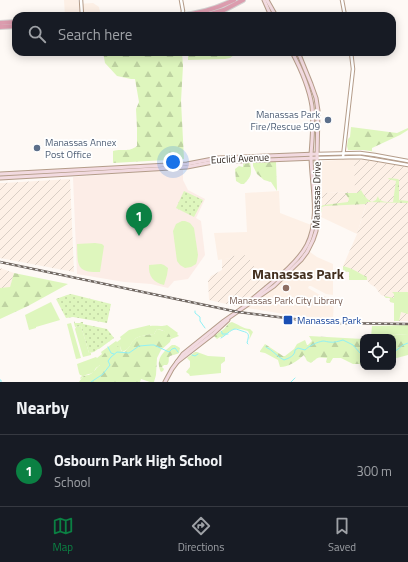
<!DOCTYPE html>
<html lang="en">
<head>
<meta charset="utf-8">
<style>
  body { margin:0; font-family:"Titillium Web",sans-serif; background:#242831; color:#f1f3f6 }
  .controls { position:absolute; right:12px; bottom:12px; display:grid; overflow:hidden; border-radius:8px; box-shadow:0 2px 10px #0003 }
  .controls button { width:36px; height:36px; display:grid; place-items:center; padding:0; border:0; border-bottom:1px solid #363941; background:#171b24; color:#f1f3f6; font:20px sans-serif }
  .you { position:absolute; left:173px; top:162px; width:14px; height:14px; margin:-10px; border:3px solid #fff; border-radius:50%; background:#1a73e8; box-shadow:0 0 0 6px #1a73e833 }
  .badge { display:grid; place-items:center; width:26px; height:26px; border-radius:50%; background:#0b8043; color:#fff; font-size:13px; font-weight:700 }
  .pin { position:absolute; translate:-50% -33px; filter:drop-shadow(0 1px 2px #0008) }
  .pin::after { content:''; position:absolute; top:21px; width:14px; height:12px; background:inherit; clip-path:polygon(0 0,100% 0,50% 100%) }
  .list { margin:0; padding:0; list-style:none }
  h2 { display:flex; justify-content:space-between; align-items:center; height:52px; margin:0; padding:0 16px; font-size:17px }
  h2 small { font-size:13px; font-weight:400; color:#9ea1a6 }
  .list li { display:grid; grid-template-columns:26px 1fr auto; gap:12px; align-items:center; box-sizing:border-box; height:72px; padding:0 16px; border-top:1px solid #363941 }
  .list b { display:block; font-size:15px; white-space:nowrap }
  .list p { margin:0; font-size:13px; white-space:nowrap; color:#9ea1a6 }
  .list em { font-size:13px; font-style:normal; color:#9ea1a6 }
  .icon { flex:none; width:22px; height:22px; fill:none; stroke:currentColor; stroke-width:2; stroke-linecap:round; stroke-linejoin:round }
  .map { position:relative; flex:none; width:408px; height:382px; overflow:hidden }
  .search { position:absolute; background:#171b24; box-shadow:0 2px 10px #0003; left:12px; right:12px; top:12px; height:44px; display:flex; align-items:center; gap:10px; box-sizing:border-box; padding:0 14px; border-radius:12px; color:#9ea1a6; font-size:15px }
  .sheet { height:124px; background:#171b24 }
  nav { display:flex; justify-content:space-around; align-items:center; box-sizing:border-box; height:56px; border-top:1px solid #363941; background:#171b24; font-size:11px; color:#9ea1a6 }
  nav a { display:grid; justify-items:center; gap:2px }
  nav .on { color:#0b8043 }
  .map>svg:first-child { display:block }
  .built { fill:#fdf0e6 }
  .industrial { fill:url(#industrial-furrows) }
  .education { fill:#fcede7 }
  .grass { fill:#def6bd }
  .forest { fill:url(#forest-firs) }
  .park { fill:url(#park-dots) }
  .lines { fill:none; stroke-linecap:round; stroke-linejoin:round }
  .stream { stroke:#90f1f6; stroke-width:1 }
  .tertiary-casing { stroke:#b49c89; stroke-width:4.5 }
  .secondary-casing { stroke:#b49c89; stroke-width:5 }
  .trunk-casing { stroke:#d5d3d2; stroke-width:6 }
  .tertiary { stroke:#fff; stroke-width:2.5 }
  .secondary { stroke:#f2dae0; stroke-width:3 }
  .trunk { stroke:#dc9cae; stroke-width:4 }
  .rail-casing { stroke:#6f6660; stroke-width:2.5 }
  .rail { stroke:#fff; stroke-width:1; stroke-dasharray:3; stroke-linecap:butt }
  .service-dot { fill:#5c6f8a; stroke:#fff; stroke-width:1.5 }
  .education-dot { fill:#8d6e63; stroke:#fff; stroke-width:1.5 }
  .transit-dot { fill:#1a4fb4; stroke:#fff; stroke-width:1.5 }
  .labels { text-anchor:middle; stroke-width:3.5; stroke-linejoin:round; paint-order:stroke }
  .service-label { font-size:10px; fill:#4e5e75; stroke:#fff; text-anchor:end }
  .street-label { font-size:10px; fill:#2e241d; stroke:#fff }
  .education-label { font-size:10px; fill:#785e54; stroke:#fff }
  .transit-label { font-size:10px; fill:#164399; stroke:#fff; text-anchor:start }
  .district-label { font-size:14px; font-weight:bold; fill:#422f1f; stroke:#fff }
</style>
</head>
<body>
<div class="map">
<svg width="408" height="382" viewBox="0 0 408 382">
  <defs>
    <pattern id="industrial-furrows" width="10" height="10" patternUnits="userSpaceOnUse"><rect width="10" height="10" fill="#fdf0e6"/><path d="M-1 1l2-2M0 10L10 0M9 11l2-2" fill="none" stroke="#d9cec5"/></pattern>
    <pattern id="forest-firs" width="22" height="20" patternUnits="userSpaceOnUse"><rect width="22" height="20" fill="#def6bd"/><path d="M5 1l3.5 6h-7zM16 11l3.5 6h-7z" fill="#bfd3a2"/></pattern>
    <pattern id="park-dots" width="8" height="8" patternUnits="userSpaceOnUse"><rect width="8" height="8" fill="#def6bd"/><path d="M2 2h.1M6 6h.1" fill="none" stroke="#bfd3a2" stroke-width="1.8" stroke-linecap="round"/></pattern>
  </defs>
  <rect width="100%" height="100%" fill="#fef9f5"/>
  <g class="built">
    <path d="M64 0H78L79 4 93 3 99 7 100 12 97 16H65Z"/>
    <path d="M354 159 356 192 322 193V161Z"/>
    <path d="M279 191 280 213 319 228 318 235 310 252 317 257 333 264V295L326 294 311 286H309L308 288 320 295 334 299 333 320 284 314 235 306 265 286 232 256 231 258 218 260 214 233 247 232 245 193Z"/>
    <path d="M366 204 357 234 321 217 322 205Z"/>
  </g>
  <g class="industrial">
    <path d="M354 159 371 161 408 167V321H394V303L390 302 389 298H386L384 296 381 295 375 287 370 284 367 280H349V272L343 271V266L357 234 366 205H322V193L355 192Z"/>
    <path d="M70 179 74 272 0 258V183H4Z"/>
    <path d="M247 255 265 285 235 306 209 300 208 281 211 276 222 270V259L231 258 232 256Z"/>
    <path d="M0 268 14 273 10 288H0Z"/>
  </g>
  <path class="education" d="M183 169V180L188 190 205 199 196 218 201 221 205 255 188 279 174 281 168 288 151 284 124 282 77 274 73 177Z"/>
  <g class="grass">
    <path d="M182 221H185L190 223 194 228 198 255 197 261 196 264 191 267 185 268 180 265 177 261 173 231 176 224Z"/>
    <path d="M95 243 102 244 104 246 100 272C75 273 78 264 77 244Z"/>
    <path d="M161 264 164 265 168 268 167 275 164 285C154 283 148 276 149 265Z"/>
    <path d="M392 292H408V314L401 312 399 321H394V303L390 302V298H386L384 296 394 298V294Z"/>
    <path d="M51 302 60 320 36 327V328L29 330 25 315Z"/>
    <path d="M71 323 81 358 76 359 67 324Z"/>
    <path d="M150 325V326C156 325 161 327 167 325L178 333 177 334 179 336 171 339 170 335 162 330 157 329 154 334C148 335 137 335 133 341 129 346 130 349 122 352L120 346C112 352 108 357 101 364 99 366 97 367 96 368 93 372 96 371 92 373 87 375 84 374 81 379L80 378 82 376 81 375H80L79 373 77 364 96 357 97 358 102 354 101 352 116 341 117 342 121 339 120 337 129 330Z"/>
    <path d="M408 325V334L390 335 392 337H371L372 326Z"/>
    <path d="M81 326 89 353H91V355L83 357 75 329 76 327Z"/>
    <path d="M195 352H197L208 356 225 357V361L221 364V373L190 376 189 374 186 372 190 367V361L187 358Z"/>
  </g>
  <g class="forest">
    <path d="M103 52H182L183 66 181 101 184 159 113 163V151C122 148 128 153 137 146V128L136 109 139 102 135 79H131L117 76 105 63Z"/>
    <path d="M233 52H238L230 58 225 59 188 60V56L227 55 232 53Z"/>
    <path d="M351 127 397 133 408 128V130L400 135 372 148V151L377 152 363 150H348L347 146 348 139 350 137Z"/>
    <path d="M250 162C252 173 252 176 244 184H241L236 181 235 169 239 166 243 167V163Z"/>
    <path d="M253 162H276L277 190V191L271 182 264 180 257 174 253 166Z"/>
    <path d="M389 178 398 179 399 180V200L408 201V203L367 202 366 204 325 206 322 207V212L321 211V206L324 205 348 202 349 199 345 193H357L361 190C363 194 367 200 372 202L376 200 378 196C379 203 388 202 393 202L396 181 388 179Z"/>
    <path d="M343 266C352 268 359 273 367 277V280H349V272L343 271Z"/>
    <path d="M14 273 68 284 28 306 0 319V288L10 287Z"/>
    <path d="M232 322C238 324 243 329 250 329L253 332 249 340 250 335 248 331C234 327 234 328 222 337H220L217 339 214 336 224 329 229 323Z"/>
    <path d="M157 329 167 332 170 335 171 339 170 342 161 350 157 358 156 375 154 382H150L141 379 140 382H79C86 371 86 378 92 373 95 371 96 368 100 365L99 360 108 349 112 352 119 345H120L121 351 124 352C129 348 129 347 132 342 136 335 147 335 154 334Z"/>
    <path d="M408 334V355L393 359V343L395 339 390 335Z"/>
    <path d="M309 336 363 339V364H353L341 358H333L330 363H327L326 362 327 358C323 358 318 356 315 360 313 361 312 362 311 363L307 361 304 355C297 361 289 367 280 367L278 360 265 353 260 352V351L265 344 283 356H285L294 349 297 344 305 340 307 345H308L312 341Z"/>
    <path d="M172 345H175L180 348 179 353C177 355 172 354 169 357 168 360 170 361 167 365H164L162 367 164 369 163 371 161 372C155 359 163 352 172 345Z"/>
  </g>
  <g class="park">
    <path d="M184 191 203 200 194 217 176 208Z"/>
    <path d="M71 294 111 304 107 323 73 317 66 318 56 299 67 295Z"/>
    <path d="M74 321 75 323H80L81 322H83V324L107 329 114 338 99 349H98L94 352 89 353 81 326 75 327 74 323Z"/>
  </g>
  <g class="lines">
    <g class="stream">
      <path d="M195 311V313L200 317V321L205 328"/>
      <path d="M221 331 222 332V334H228"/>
      <path d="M221 338C225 336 230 330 235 329 237 329 239 330 242 331 250 333 249 335 247 343L248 344"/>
      <path d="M108 347 111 353 114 354"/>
      <path d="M266 347C273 350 277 357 284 360 289 358 295 356 295 350L298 348 305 350C309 346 317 342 323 341 325 341 328 342 329 342 334 343 339 341 343 340L353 345 360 353 363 355"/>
      <path d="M393 353 403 345 408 343"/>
      <path d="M192 355 195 356 198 354"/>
      <path d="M0 380H1V382"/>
      <path d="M91 382 103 374 110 365 108 361 111 357 117 352 129 353 139 346 151 345H154L169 352 172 349 175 348 178 352"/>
      <path d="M291 382 295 378"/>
    </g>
    <defs>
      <g id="tertiary">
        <path d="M81 0 82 16"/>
        <path d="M181 0 183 11 182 15"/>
        <path d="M342 0 345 16"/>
        <path d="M317 154 360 153 375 155 408 161"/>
        <path d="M343 157 353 69 351 52"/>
        <path d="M317 158 360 157 373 159 408 165"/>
      </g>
      <g id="secondary">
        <path d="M264 0 271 16"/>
        <path d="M267 0 276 16"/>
        <path d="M0 174 187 164 218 158 317 154"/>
        <path d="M0 178 70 174 187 167 213 162 317 158"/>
        <path d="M249 302C267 286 296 266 307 245 321 217 311 184 311 155 312 139 314 122 312 106 309 87 301 69 292 52"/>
        <path d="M177 362 213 334 228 320"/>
        <path d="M165 382 172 369 183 354 224 321 274 286 301 260 307 252 313 240 316 231 317 217V158L318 111 316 98 311 84 298 52"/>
      </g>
      <g id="trunk">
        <path d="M177 16C198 14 216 9 234 0"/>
        <path d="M204 16 224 10 243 0"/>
        <path d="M0 23 16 22"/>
        <path d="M0 27 16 26"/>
      </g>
    </defs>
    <use href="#tertiary" class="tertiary-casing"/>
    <use href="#secondary" class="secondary-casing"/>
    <use href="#trunk" class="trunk-casing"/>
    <use href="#tertiary" class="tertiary"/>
    <use href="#secondary" class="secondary"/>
    <use href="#trunk" class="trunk"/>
    <defs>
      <path id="rail" d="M0 262 238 312 302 320 335 323 408 324"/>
    </defs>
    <use href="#rail" class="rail-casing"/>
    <use href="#rail" class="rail"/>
  </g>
  <g class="service-dot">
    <circle cx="328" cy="120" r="4"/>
    <circle cx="37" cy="148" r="4"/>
  </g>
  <circle class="education-dot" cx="286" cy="288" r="4"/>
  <rect class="transit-dot" x="283" y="315" width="10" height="10" rx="2"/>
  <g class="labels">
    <g class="service-label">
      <text x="320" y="118">Manassas Park<tspan x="320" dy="12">Fire/Rescue 509</tspan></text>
      <text x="45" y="146" text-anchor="start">Manassas Annex<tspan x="45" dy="12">Post Office</tspan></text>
    </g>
    <g class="street-label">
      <text transform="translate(240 158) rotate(-3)" y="4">Euclid Avenue</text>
      <text transform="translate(316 195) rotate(-89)" y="4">Manassas Drive</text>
    </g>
    <g class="education-label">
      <text x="286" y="304">Manassas Park City Library</text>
    </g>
    <g class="transit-label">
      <text x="297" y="324">Manassas Park</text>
    </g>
    <g class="district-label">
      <text x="298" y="279">Manassas Park</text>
    </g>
  </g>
</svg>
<div class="controls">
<button><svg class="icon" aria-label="locate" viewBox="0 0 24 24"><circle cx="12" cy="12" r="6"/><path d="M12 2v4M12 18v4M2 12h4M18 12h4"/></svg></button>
</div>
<div class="you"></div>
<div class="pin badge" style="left:139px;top:236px">1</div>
<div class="search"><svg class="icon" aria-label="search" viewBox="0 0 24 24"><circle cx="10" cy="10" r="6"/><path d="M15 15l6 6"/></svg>Search here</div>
</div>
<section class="sheet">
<h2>Nearby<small></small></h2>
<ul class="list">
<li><span class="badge">1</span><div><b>Osbourn Park High School</b><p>School</p></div><em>300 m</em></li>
</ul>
</section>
<nav>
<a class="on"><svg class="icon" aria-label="map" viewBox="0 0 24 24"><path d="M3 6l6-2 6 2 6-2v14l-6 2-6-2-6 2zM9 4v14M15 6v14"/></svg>Map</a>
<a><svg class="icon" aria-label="directions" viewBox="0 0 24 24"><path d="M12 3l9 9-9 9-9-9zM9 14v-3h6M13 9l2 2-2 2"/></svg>Directions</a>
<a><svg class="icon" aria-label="saved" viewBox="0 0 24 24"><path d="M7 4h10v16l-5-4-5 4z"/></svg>Saved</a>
</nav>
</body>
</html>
